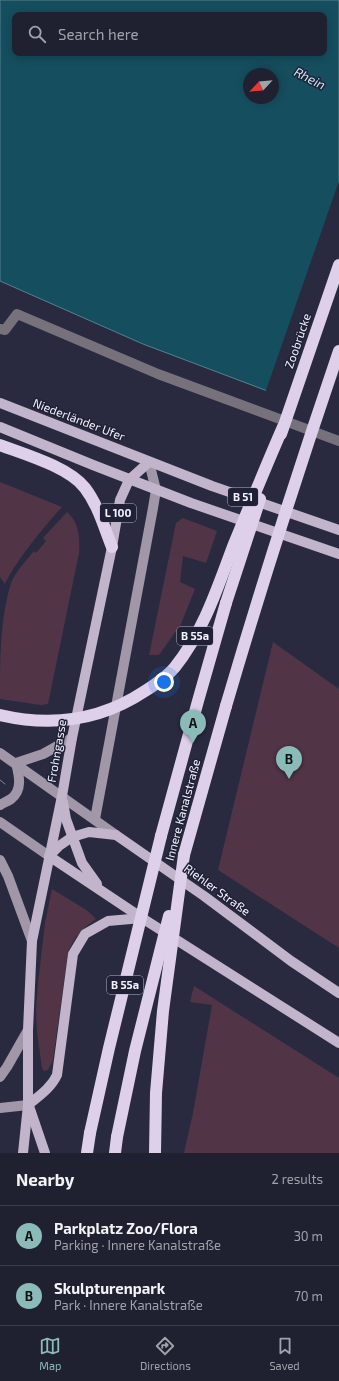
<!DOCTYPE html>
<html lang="en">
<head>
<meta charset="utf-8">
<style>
  body { margin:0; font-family:"Exo 2",sans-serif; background:#2c2d3c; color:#f1f3f6 }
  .compass { position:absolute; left:243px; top:68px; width:36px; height:36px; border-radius:50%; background:#1f2030; box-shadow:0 2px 10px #0003; rotate:244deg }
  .you { position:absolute; left:164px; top:682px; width:14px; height:14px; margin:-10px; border:3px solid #fff; border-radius:50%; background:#1a73e8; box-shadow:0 0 0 6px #1a73e833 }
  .badge { display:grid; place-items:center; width:26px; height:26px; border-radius:50%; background:#8bbbb9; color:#111; font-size:13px; font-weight:700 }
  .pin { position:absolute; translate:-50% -33px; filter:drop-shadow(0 1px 2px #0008) }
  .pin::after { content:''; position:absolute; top:21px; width:14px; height:12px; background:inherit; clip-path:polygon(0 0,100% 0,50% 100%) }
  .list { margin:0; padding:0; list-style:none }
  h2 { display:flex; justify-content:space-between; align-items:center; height:52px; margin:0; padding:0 16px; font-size:17px }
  h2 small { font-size:13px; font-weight:400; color:#a1a3ab }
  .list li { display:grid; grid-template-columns:26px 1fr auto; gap:12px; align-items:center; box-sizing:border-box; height:60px; padding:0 16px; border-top:1px solid #3c3e4c }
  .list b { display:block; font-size:15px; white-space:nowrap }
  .list p { margin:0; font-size:13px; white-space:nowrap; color:#a1a3ab }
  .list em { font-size:13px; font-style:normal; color:#a1a3ab }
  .icon { flex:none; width:22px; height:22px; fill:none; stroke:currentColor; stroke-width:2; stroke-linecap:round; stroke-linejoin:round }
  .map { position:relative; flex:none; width:339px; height:1153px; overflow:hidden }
  .search { position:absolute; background:#1f2030; box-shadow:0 2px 10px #0003; left:12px; right:12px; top:12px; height:44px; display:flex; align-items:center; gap:10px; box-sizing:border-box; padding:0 14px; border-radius:8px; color:#a1a3ab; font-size:15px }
  .sheet { height:172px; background:#1f2030 }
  nav { display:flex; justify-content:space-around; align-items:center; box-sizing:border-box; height:56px; border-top:1px solid #3c3e4c; background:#1f2030; font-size:11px; color:#a1a3ab }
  nav a { display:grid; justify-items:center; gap:2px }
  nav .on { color:#8bbbb9 }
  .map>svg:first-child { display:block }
  .green { fill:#513547 }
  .water { fill:#154e5e; stroke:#57808e; fill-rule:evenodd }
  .pier { fill:#292a40 }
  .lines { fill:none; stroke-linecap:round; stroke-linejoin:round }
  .street { stroke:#77717b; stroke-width:10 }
  .secondary { stroke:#a197a8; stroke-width:10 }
  .primary { stroke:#c1b4cb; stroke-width:10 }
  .highway { stroke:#decfea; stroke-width:12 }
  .tram { stroke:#868798; stroke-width:1 }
  .highway-bridge { stroke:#decfea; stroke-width:12 }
  .labels { text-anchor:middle; stroke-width:3; stroke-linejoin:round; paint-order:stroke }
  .shield { fill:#202136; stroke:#b3b4c3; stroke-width:1 }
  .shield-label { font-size:11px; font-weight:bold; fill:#f2f3ff }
  .street-label { font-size:12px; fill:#f2f3ff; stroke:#202136 }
  .water-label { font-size:13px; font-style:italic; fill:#c2e8f6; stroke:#202136 }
</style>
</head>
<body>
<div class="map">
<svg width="339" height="1153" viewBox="0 0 339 1153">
  <rect width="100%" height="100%" fill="#292a40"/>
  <g class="green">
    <path d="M0 482 62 507C43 528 17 559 5 584L0 577Z"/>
    <path d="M67 512C79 522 80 538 79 553L48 704 41 705 0 699C0 661 0 619 11 583 16 571 26 561 34 551L36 553 46 541 43 538Z"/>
    <path d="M183 518 217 531 206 563 183 556 180 582 195 589 181 624 159 655H149L176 523Z"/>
    <path d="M273 642 339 689V948L218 870Z"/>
    <path d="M52 889 88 911 96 919C83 928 74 937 68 952L53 1060 48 1070 44 1071 42 1068 37 1032 36 1009 38 983 45 923Z"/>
    <path d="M194 986 339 1078V1153H184L193 1113 212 1005 190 1002Z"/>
  </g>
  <path class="water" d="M0 0H339V418L143 344 0 281ZM15 15H324V53H15ZM249 74H273V98H249Z"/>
  <path class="pier" d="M339 181V420L265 393Z"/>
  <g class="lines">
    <path class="street" d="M0 329 5 330 17 314 158 374 339 441"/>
    <g class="secondary">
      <path d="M0 753 116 835"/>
      <path d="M0 805C3 803 8 801 11 799 23 790 19 775 16 763L43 754 72 738"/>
      <path d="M95 819 153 508 156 490 149 462"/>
      <path d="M0 822 49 856"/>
      <path d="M0 860 8 876 32 941"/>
      <path d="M0 1077 7 1067 28 1030"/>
      <path d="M0 1108 28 1105"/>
    </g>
    <g class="primary">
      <path d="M0 403 212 486 339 530"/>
      <path d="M0 427 93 465 191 503 339 554"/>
      <path d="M63 802 66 819 82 863 97 884"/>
      <path d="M49 856 59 846 72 837 89 832 116 835 204 896 291 961 339 993"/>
      <path d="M49 856 142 918 339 1043"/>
      <path d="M28 1105C39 1096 51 1088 57 1075L73 954 85 934 108 921 142 918"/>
      <path d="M29 1106 45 1153"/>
      <path d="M23 1153 28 1105V1030L32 941 62 796 72 738 112 547 120 500 129 480 149 462"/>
    </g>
    <g class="highway">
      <path d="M0 445C24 454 69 467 85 488 98 505 104 527 112 547"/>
      <path d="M161 836 198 701 226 603"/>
      <path d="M184 855 226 706"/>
      <path d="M87 1153 90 1133"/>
      <path d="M115 1153 117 1137"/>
    </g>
    <path class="tram" d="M0 780 5 784"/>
    <g class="highway-bridge">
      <path d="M281 434 339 265"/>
      <path d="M226 603 260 499"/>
      <path d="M226 706C261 587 299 468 339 351"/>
      <path d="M0 715C52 727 100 721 145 691 156 684 167 677 175 667 204 631 218 586 234 544 250 505 266 466 283 427"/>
      <path d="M90 1133 109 1048 161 836"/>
      <path d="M117 1137 135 1051 169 916"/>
      <path d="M155 1153 156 1093 163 1011 184 855"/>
    </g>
  </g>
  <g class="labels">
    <g class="shield">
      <rect x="228" y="488" width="30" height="18" rx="3"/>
      <rect x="100" y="504" width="36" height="18" rx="3"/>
      <rect x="177" y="627" width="36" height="18" rx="3"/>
      <rect x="107" y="976" width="36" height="18" rx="3"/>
    </g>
    <g class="shield-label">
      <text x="243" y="501">B 51</text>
      <text x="118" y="517">L 100</text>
      <text x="195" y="640">B 55a</text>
      <text x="125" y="989">B 55a</text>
    </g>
    <g class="street-label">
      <text transform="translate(298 341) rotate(-71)" y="4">Zoobrücke</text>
      <text transform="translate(79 420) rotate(21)" y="4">Niederländer Ufer</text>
      <text transform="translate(57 751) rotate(-80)" y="4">Frohngasse</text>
      <text transform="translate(183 810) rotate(-75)" y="4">Innere Kanalstraße</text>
      <text transform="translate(217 890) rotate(36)" y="4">Riehler Straße</text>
    </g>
    <g class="water-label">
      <text transform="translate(310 78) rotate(27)" y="5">Rhein</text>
    </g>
  </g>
</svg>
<svg class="compass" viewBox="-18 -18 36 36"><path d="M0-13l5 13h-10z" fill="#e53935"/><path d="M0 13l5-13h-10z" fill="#a1a3ab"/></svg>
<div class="you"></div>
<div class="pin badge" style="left:193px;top:743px">A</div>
<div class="pin badge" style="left:289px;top:779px">B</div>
<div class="search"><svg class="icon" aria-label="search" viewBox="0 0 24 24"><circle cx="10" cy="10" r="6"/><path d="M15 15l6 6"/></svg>Search here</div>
</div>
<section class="sheet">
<h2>Nearby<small>2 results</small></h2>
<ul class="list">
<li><span class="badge">A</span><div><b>Parkplatz Zoo/Flora</b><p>Parking · Innere Kanalstraße</p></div><em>30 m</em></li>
<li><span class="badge">B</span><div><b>Skulpturenpark</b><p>Park · Innere Kanalstraße</p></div><em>70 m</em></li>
</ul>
</section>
<nav>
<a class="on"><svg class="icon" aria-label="map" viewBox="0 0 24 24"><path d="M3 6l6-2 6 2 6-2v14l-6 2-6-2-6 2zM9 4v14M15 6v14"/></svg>Map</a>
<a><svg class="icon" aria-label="directions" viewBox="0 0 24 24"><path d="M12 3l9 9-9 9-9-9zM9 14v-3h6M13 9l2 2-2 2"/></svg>Directions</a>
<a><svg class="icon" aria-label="saved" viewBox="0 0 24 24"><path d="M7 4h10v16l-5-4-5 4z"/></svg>Saved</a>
</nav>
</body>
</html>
